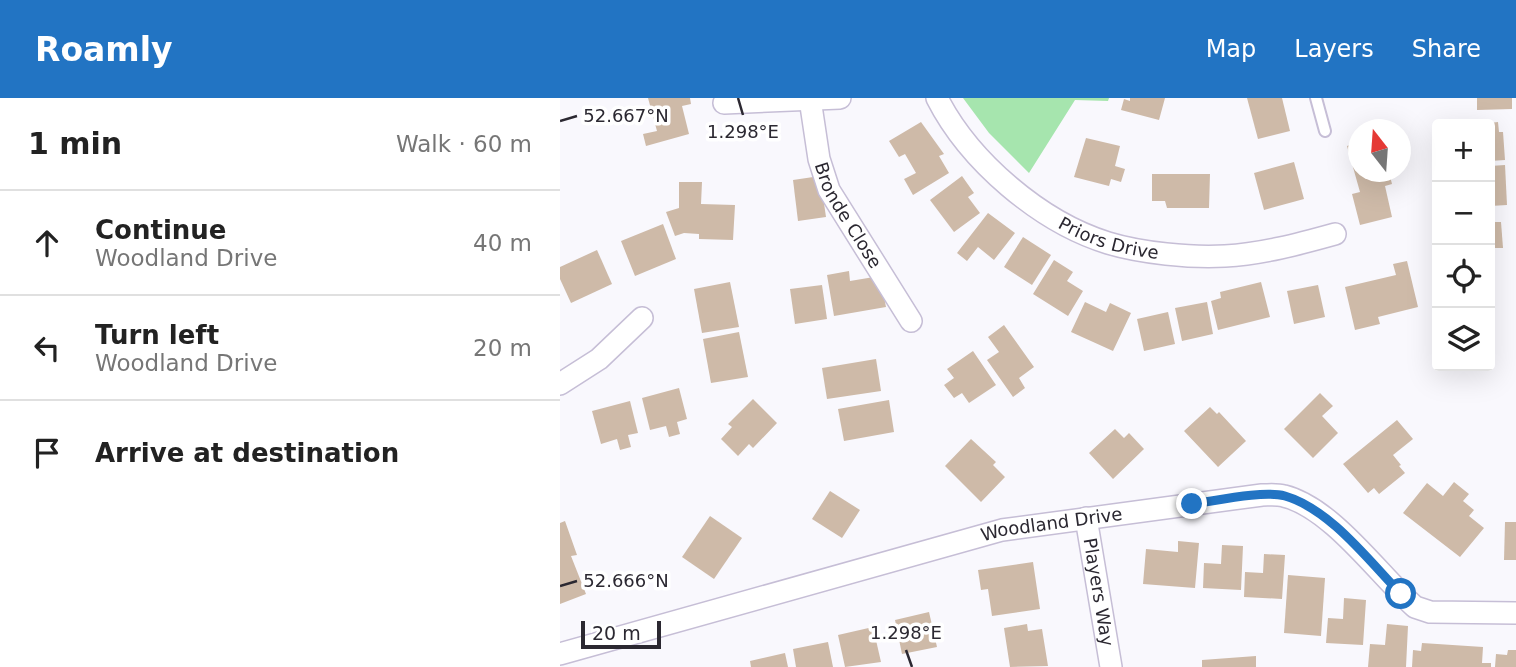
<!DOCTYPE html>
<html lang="en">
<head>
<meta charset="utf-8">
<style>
  body { margin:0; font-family:"DejaVu Sans",sans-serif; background:#f2f2f2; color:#222 }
  .controls { position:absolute; right:21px; top:21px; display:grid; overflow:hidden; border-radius:7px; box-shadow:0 7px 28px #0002 }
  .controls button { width:63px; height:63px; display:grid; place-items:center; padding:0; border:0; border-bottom:2px solid #e0e0e0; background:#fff; color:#222; font:35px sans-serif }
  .compass { position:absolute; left:788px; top:21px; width:63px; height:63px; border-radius:50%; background:#fff; box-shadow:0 7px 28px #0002; rotate:343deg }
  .scale { position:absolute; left:21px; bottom:18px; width:80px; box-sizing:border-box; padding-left:7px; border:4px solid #2b2831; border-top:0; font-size:19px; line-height:24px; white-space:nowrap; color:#2b2831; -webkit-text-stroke:5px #fff; paint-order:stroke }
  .stop { position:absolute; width:21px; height:21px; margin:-16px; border:5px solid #2274c3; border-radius:50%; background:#fff }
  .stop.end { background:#2274c3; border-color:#fff; box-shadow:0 2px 7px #0008 }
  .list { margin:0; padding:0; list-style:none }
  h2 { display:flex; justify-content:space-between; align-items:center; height:91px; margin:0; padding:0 28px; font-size:30px }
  h2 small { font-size:23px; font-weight:400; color:#767676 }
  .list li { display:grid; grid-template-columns:46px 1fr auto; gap:21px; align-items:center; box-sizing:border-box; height:105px; padding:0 28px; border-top:2px solid #e0e0e0 }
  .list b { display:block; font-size:26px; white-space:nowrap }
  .list p { margin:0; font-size:23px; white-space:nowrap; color:#767676 }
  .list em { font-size:23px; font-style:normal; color:#767676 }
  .icon { flex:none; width:38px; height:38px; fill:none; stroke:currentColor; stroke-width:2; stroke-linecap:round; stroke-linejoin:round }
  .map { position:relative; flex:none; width:956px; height:569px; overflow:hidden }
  header { display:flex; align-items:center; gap:42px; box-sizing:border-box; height:98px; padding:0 35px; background:#2274c3; color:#fff }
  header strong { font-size:33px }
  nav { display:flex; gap:38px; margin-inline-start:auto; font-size:24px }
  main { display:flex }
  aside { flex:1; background:#fff }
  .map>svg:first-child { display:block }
  .green { fill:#a6e5ae }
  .building { fill:#cebaa8 }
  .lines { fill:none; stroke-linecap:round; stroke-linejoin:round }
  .lane-casing { stroke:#c6bed6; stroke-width:14 }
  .street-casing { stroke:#c6bed6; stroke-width:24 }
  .lane { stroke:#fff; stroke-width:10 }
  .street { stroke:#fff; stroke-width:21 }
  .route { stroke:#2274c3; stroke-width:9 }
  .ticks { fill:none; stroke:#2b2831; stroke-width:2.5 }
  .labels { text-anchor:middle; stroke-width:7; stroke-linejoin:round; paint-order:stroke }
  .street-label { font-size:18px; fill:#2b2831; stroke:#fff }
  .ticks-label { font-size:18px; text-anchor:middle; fill:#2b2831; stroke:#fff; stroke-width:7; stroke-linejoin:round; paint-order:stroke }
</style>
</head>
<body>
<header>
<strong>Roamly</strong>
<nav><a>Map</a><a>Layers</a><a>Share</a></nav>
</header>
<main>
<aside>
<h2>1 min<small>Walk · 60 m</small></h2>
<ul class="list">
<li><svg class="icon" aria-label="ahead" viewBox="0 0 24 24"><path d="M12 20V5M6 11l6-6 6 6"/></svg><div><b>Continue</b><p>Woodland Drive</p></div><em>40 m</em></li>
<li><svg class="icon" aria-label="left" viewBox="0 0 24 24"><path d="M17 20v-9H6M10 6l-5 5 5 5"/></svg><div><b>Turn left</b><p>Woodland Drive</p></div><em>20 m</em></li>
<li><svg class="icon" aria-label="arrive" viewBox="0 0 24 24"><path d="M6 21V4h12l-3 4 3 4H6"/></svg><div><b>Arrive at destination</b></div></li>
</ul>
</aside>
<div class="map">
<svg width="956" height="569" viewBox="0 0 956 569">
  <rect width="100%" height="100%" fill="#f9f8fd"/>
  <path class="green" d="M403 0H549L548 3 515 2 469 75 429 35Z"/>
  <g class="building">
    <path d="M88 0H130L131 6 122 8 129 36 86 48 83 36 97 33Z"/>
    <path d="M570 0H605L599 22 561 12 564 1 570 3Z"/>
    <path d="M687 0H722L730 33 698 41Z"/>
    <path d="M917 0H952V11L917 12Z"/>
    <path d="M361 24 384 56 379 58 389 75 353 97 344 81 356 75 345 56 339 59 329 43Z"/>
    <path d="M938 24 939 34H943L945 62 930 63V25Z"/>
    <path d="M526 40 560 48 555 68 565 71 561 84 551 81 549 88 514 79Z"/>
    <path d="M799 44V74H829L832 86 825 88 832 119 800 127 792 96 800 94 787 48Z"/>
    <path d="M734 64 744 101 704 112 694 75Z"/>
    <path d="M945 67 947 107 930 108V68Z"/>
    <path d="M592 76H650L649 110H607L605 103H592Z"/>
    <path d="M260 78 266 119 238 123 233 82Z"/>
    <path d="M402 78 414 95 408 99 420 115 394 134 370 102Z"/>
    <path d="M119 84H142L141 106 175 107 173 142 139 141V136L124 135 115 138 106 114 119 110Z"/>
    <path d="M428 115 455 135 434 162 418 149 407 163 397 155Z"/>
    <path d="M930 124H941L943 150H930Z"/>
    <path d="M103 126 116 161 75 178 61 143Z"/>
    <path d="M463 139 491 157 472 187 444 169Z"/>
    <path d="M37 152 52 186 11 205 0 181V169Z"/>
    <path d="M494 162 513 174 507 183 523 193 508 218 473 196Z"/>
    <path d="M847 163 858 209 818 219 820 226 795 232 785 189 836 177 833 166Z"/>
    <path d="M289 173 290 183 320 178 326 209 274 218 267 177Z"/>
    <path d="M170 184 179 229 142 235 134 191Z"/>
    <path d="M701 184 710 219 658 232 651 203 661 200 660 194Z"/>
    <path d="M262 187 267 221 235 226 230 191Z"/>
    <path d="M758 187 765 219 734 226 727 193Z"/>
    <path d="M525 204 546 214 550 205 571 215 553 253 511 234Z"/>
    <path d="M647 204 653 236 622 243 615 210Z"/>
    <path d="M608 214 615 246 584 253 577 221Z"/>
    <path d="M444 227 474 269 459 280 465 290 453 299 427 262 439 254 428 239Z"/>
    <path d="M179 234 188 279 151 285 143 241Z"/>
    <path d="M413 253 436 287 409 305 402 295 394 300 384 287 394 280 387 271Z"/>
    <path d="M316 261 321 293 267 301 262 270Z"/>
    <path d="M119 290 127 321 117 324 120 336 109 339 106 328 90 332 82 300Z"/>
    <path d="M760 295 773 308 762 318 778 335 753 360 724 331Z"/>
    <path d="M193 301 217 325 193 350 189 346 178 358 161 341 172 329 168 326Z"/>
    <path d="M329 302 334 334 284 343 278 311Z"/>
    <path d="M70 303 78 335 68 337 71 349 60 352 57 341 41 346 32 313Z"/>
    <path d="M650 309 657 316 659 314 686 343 658 369 624 333Z"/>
    <path d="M837 322 853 341 833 357 841 367 839 368 845 375 819 396 814 390 808 395 783 366Z"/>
    <path d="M555 331 564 340 569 335 584 351 553 381 529 355Z"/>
    <path d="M411 341 436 364 433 367 445 379 421 404 385 368Z"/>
    <path d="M894 384 909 396 903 403 914 412 909 418 924 430 900 459 843 415 867 385 883 398Z"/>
    <path d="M270 393 300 412 282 440 252 421Z"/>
    <path d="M150 418 182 440 154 481 122 459Z"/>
    <path d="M5 423 17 457 11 458 26 496 0 506V425Z"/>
    <path d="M945 424H956V462H944Z"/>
    <path d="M618 443 639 445 635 490 583 486 586 451 618 454Z"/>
    <path d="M662 447 683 448 681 492 643 490 644 465 661 466Z"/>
    <path d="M704 456 725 457 722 501 684 499 685 474 703 475Z"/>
    <path d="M473 464 480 511 432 518 428 491 421 492 418 472Z"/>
    <path d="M728 477 765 480 761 538 724 535Z"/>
    <path d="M784 500 806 502 803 547 766 545 768 520 783 521Z"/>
    <path d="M369 514 377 549 342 556 335 522Z"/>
    <path d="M467 526 468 533 482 531 488 568 450 569 444 530Z"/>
    <path d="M827 526 848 528 846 569H808L810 546 825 547Z"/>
    <path d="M313 529 321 564 285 569 278 537Z"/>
    <path d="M268 544 273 569H236L233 551Z"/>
    <path d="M862 545 923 549 922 565H931V569H852L853 552 861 553Z"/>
    <path d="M948 552H956V569H935L936 556 947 557Z"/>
    <path d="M225 555 228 569H191L190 563Z"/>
    <path d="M696 558V569H642V562Z"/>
  </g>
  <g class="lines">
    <defs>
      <path id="lane" d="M756 0 765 33"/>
      <g id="street">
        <path id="s1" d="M377 0C409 63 480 124 548 145 581 155 631 160 665 158 702 156 739 146 775 136"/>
        <path id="s2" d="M250 1 259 61 269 92 351 223"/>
        <path d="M164 5 280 0"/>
        <path d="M0 286 39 261 82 220"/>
        <path id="s3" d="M526 420 551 569"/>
        <path id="s4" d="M0 556 442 432 702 397C709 397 717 396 724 398 772 410 818 476 855 509L870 514 956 515"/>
      </g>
    </defs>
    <use href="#lane" class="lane-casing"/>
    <use href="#street" class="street-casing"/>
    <use href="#lane" class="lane"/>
    <use href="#street" class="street"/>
  </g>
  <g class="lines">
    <path class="route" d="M632 406C655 403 703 392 725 398 770 411 809 463 841 496"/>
  </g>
  <path class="ticks" d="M178 0 183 17M0 23 17 18M0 488 17 483M346 552 352 569"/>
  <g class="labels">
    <g class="street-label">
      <text dy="6" stroke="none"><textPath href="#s2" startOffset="124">Bronde Close</textPath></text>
      <text dy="6" stroke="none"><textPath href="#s1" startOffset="229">Priors Drive</textPath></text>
      <text dy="6" stroke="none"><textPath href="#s4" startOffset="509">Woodland Drive</textPath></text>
      <text dy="6" stroke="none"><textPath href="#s3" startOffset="75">Players Way</textPath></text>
    </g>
  </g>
  <g class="ticks-label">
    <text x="66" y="24">52.667°N</text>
    <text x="183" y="40">1.298°E</text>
    <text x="66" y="489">52.666°N</text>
    <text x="346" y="541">1.298°E</text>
  </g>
</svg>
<div class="controls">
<button>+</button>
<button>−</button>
<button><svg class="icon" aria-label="locate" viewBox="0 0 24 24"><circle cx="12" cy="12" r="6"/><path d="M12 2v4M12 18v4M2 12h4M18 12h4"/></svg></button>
<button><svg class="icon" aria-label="layers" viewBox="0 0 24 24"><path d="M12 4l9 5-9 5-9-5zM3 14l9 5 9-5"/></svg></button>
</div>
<svg class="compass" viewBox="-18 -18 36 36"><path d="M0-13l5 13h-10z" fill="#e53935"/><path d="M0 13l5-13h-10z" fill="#767676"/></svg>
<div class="scale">20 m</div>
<div class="stop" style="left:841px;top:496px"></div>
<div class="stop end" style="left:632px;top:406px"></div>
</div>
</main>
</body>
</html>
